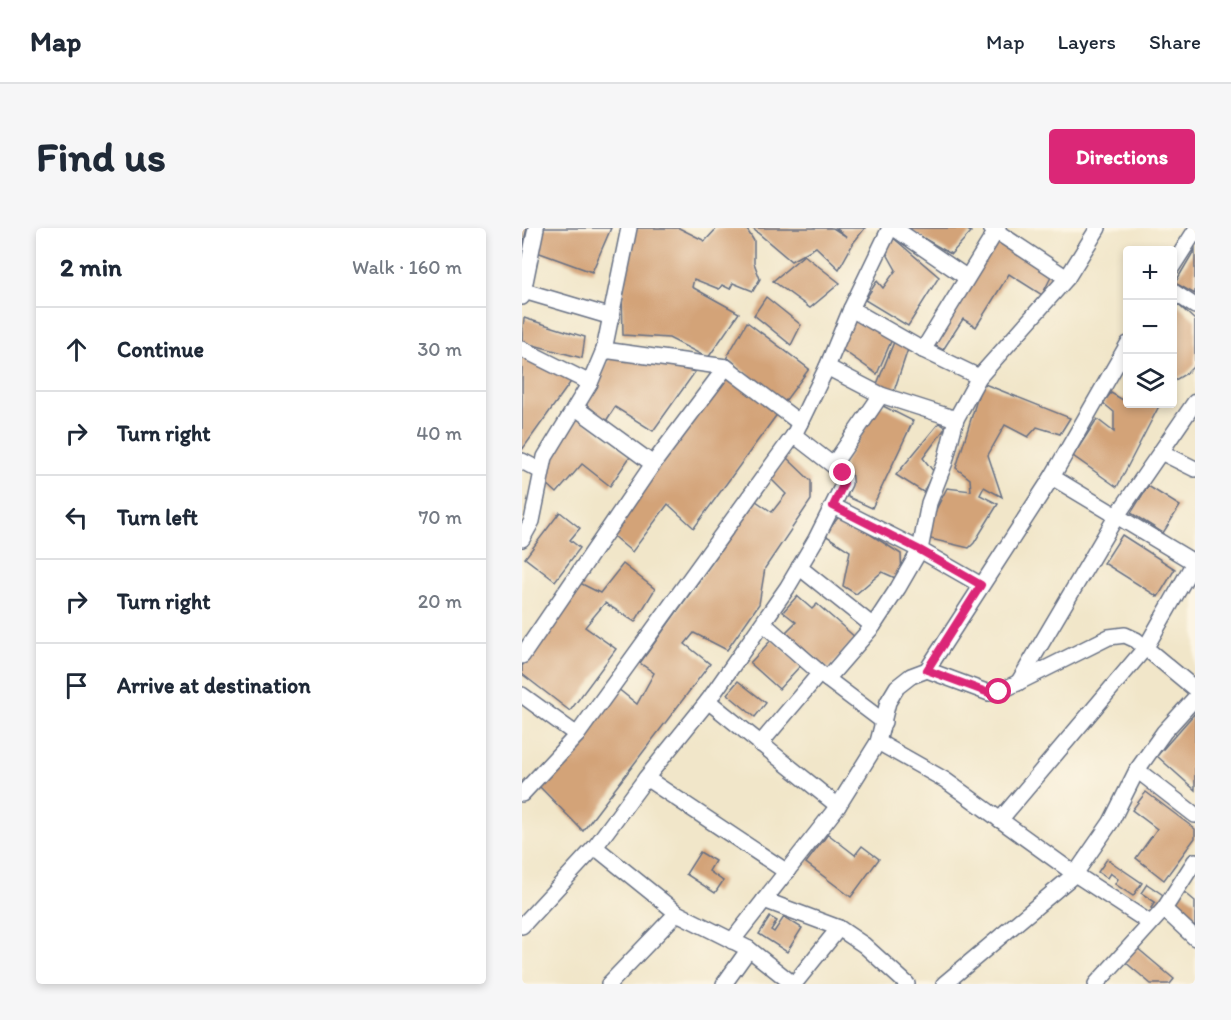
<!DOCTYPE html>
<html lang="en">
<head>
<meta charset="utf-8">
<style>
  body { margin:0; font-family:Itim,sans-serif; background:#f6f6f7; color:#1f2937 }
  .controls { position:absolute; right:18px; top:18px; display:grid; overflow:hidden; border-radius:6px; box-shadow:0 3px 9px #0003 }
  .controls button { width:54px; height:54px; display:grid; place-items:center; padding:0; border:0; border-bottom:2px solid #e0e1e3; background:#fff; color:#1f2937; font:30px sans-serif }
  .stop { position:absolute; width:18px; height:18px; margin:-14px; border:4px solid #db2777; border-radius:50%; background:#fff }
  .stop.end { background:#db2777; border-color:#fff; box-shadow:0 2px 6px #0008 }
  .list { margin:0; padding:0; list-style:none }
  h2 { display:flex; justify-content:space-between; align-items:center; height:78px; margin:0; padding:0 24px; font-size:26px }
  h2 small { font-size:20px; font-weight:400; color:#747a83 }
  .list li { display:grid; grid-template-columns:39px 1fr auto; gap:18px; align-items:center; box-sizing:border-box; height:84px; padding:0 24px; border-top:2px solid #e0e1e3 }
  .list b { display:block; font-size:22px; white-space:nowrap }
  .list em { font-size:20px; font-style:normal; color:#747a83 }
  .icon { flex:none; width:33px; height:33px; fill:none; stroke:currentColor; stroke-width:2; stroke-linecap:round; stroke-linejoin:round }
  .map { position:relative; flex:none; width:673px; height:756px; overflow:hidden; border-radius:6px }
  header { display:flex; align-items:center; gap:36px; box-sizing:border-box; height:84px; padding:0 30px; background:#fff; border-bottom:2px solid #e0e1e3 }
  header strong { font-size:28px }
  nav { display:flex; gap:33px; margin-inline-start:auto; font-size:21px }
  .intro { display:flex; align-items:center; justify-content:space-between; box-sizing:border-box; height:144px; padding:0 36px }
  h1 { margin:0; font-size:42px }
  .button { padding:15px 27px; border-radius:6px; background:#db2777; color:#fff; font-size:21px; font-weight:700 }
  main { display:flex; gap:36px; padding:0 36px }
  aside { flex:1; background:#fff; border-radius:6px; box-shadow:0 3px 9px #0003 }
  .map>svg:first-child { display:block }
  .building { fill:#d3a378 }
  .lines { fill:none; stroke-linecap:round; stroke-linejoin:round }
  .minor-casing { stroke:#666f83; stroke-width:18 }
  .minor { stroke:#fff; stroke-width:15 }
  .route { stroke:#db2777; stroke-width:8 }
</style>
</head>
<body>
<header>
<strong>Map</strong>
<nav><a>Map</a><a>Layers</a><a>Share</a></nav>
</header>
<div class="intro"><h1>Find us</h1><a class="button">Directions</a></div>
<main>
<aside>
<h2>2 min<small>Walk · 160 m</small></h2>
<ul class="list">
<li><svg class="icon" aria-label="ahead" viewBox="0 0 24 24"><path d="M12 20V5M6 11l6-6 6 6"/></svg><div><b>Continue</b></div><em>30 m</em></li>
<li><svg class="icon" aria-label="right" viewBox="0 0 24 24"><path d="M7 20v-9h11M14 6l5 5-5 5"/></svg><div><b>Turn right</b></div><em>40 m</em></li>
<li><svg class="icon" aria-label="left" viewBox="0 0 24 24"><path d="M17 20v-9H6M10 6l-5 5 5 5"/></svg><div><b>Turn left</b></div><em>70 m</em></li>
<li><svg class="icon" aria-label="right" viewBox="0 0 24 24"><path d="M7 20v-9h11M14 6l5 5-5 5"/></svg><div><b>Turn right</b></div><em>20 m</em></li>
<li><svg class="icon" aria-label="arrive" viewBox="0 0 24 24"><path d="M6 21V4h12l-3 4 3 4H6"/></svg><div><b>Arrive at destination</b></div></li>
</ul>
</aside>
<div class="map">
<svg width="673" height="756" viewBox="0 0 673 756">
  <rect width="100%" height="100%" fill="#fcf5e5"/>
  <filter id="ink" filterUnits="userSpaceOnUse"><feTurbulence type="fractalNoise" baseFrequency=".0167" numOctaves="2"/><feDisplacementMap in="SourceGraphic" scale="12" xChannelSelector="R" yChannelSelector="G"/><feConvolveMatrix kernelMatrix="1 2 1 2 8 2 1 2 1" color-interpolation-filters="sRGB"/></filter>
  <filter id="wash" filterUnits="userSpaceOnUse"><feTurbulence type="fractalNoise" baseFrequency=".008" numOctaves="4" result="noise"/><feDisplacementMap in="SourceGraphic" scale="24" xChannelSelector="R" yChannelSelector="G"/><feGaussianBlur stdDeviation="1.35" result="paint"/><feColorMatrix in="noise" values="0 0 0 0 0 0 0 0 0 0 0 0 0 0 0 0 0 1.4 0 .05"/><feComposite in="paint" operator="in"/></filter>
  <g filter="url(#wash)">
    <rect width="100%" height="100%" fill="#f1e6c9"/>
    <g id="blocks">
      <g class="building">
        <path d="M0 0H5L1 16H0Z"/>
        <path d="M20 0H89L70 44 15 24Z"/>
        <path d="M114 0H157L183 13 195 0H224L232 13V35L238 51 231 63 211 55 208 61 200 57 197 61 172 51 170 59 217 85 186 130 147 110 101 107 100 67Z"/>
        <path d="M230 0H311L325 9 314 0H343L332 14 317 41 294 19 269 33Z"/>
        <path d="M384 0H442L449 4 429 26Z"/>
        <path d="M475 7 530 47 520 67 487 46 454 99 441 91 421 122 407 114Z"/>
        <path d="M369 8 417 49 386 98 343 72 355 53 361 60 374 42 364 24Z"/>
        <path d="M673 21V66L653 55Z"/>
        <path d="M282 27 318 55 288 80 251 53Z"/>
        <path d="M244 69 279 97 269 117 232 87Z"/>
        <path d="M650 71 673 92V137L665 145 650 154Z"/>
        <path d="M2 90 63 109 60 130 0 114Z"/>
        <path d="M332 90 370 111 355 146 315 118Z"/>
        <path d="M225 94 287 141 261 176 205 129Z"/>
        <path d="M372 114 387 118 371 166 355 156Z"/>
        <path d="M91 123 173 144 131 203 93 179 84 193 64 176Z"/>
        <path d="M0 127 53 148 0 222Z"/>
        <path d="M209 143 256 185 172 300 146 276 110 324 85 303Z"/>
        <path d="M460 155 548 190 538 206 515 199 506 209 483 197 466 227 480 269 462 259 458 267 476 276 452 315 447 320 400 309 425 260 449 263 448 251 434 240Z"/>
        <path d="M589 165 601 172 606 167V176H638L595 259 551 228 575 191 592 204V184L581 175Z"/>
        <path d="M357 176 391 193 350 280 326 269 322 235Z"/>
        <path d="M56 187 108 229 88 258 60 236 35 265 23 254 28 231Z"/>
        <path d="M417 195 424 199 401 230 412 244 401 264 374 247Z"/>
        <path d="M265 230 289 253V272L243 340 237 376 205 422 172 405 163 416 188 436 61 603 17 558 95 460 115 476 132 445 118 435 234 273 250 284 264 266 248 250Z"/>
        <path d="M626 258 658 278 641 305 609 285Z"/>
        <path d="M38 284 58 300 48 312 58 320 33 353 3 330Z"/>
        <path d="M318 287 379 326 380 353 360 344 334 366 321 358 328 323 303 307Z"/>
        <path d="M600 307 653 341 636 369 582 335Z"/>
        <path d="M101 336 133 361 113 394 83 375 63 399 94 421 48 483 0 446V438L58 355 78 365Z"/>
        <path d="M275 368 290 381 295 376 334 410 306 441 264 404 274 394 261 384Z"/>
        <path d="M250 411 279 437 257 461 228 435Z"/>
        <path d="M216 453 244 475 233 489 205 466Z"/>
        <path d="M673 485V562L635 528Z"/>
        <path d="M624 564 673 601V610L642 652 614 630 635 601 610 582Z"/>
        <path d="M306 606 333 627 340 618 357 631 329 669 284 635Z"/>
        <path d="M178 624 193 633 187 643 201 653 193 665 164 646Z"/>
        <path d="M585 631 620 655 611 668 593 656 596 651 588 645 585 650 576 644Z"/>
        <path d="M625 656 644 669 635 683 629 680 633 674 619 665Z"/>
        <path d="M661 663 673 673V699L649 677Z"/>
        <path d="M248 689 255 693 249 702 252 704 262 689 280 700 265 724 237 706Z"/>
        <path d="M614 719 652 751 648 756H629L602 733Z"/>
      </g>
    </g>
  </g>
  <g filter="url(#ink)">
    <use href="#blocks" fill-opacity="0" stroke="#666f83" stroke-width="1.5"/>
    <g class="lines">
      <defs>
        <g id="minor">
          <path d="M372 0 444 49"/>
          <path d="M469 0 545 50"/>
          <path d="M650 39 673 3"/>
          <path d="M2 63 90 89"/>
          <path d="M650 63 673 78"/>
          <path d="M0 69 14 0"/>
          <path d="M329 81 401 122 457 149"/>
          <path d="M0 121 68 155"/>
          <path d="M82 122 107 0"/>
          <path d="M401 122 476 0"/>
          <path d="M305 139 359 167 434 191"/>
          <path d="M54 180 131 236"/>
          <path d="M639 224 673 241"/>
          <path d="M0 233 19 243"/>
          <path d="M311 237 359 167"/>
          <path d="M530 249 673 335"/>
          <path d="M311 278 398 322 459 357"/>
          <path d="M0 311 10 293 23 229 68 155 82 122 204 139 278 195"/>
          <path d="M277 339 351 398"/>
          <path d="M242 396 305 451 362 494"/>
          <path d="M0 428 131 236 204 139"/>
          <path d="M405 442 530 249 606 116"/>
          <path d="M305 451 351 398 376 360 398 322 407 275 423 234 434 191 457 149 545 50 576 0"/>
          <path d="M496 455 594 289 673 174"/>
          <path d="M0 467 55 507"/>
          <path d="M186 473 316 578"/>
          <path d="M356 514 423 552 553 646 628 695"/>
          <path d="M238 516 298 445"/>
          <path d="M615 542 673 587"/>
          <path d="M124 550 265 644"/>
          <path d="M0 566 55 507 272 207 305 139 329 81 368 0"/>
          <path d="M478 592 624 419 673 333"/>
          <path d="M73 619 155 685 227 721 271 756"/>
          <path d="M242 672 317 700 342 717 385 756"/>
          <path d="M642 681 673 710"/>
          <path d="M0 698 73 619 124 550 186 473 265 360 294 311 322 255 321 245 272 207"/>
          <path d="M210 713 316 578 356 514 366 474 375 459 389 448 405 442 467 465 477 464 587 409 603 407 614 412 673 461"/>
          <path d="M87 756 155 685"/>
          <path d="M202 756 227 721"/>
          <path d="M272 756 317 700"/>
          <path d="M422 756 553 646 589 594 615 542 642 504 673 470"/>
          <path d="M574 756 642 681 673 633"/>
        </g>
      </defs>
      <use href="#minor" class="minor-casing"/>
      <use href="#minor" class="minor"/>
    </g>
  </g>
  <g class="lines" filter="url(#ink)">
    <path class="route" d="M321 245 322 255 311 278 398 322 459 357 405 442 467 465 477 464"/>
  </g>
</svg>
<div class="controls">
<button>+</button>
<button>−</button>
<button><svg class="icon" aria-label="layers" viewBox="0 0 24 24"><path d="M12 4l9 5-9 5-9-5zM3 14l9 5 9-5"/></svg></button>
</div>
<div class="stop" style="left:477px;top:464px"></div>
<div class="stop end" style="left:321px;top:245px"></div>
</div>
</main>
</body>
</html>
